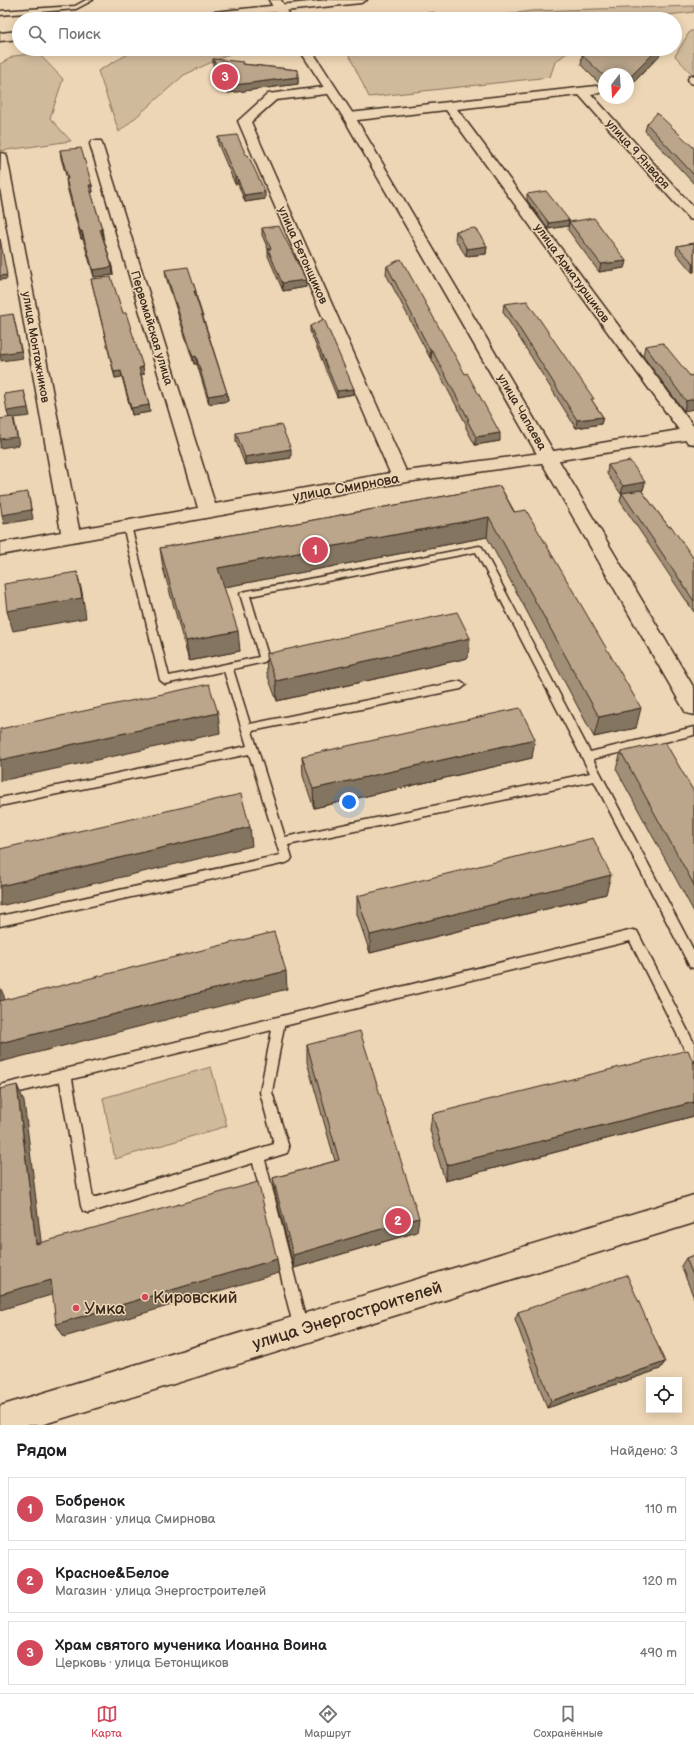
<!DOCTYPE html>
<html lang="ru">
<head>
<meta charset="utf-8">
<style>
  body { margin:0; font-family:"Balsamiq Sans",sans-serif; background:#f6f6f6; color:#202124 }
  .controls { position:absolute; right:12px; bottom:12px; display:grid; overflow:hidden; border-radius:0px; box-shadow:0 2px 10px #0003 }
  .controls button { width:36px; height:36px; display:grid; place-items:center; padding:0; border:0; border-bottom:1px solid #e0e0e0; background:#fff; color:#202124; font:20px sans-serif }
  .compass { position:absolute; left:598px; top:68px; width:36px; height:36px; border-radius:50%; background:#fff; box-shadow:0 2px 10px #0003; rotate:197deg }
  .you { position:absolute; left:349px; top:802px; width:14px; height:14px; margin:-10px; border:3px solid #fff; border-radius:50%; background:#1a73e8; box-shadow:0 0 0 6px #1a73e833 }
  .badge { display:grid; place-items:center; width:26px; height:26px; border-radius:50%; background:#d1495b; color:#fff; font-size:13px; font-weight:700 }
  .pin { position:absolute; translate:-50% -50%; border:2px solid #fff; box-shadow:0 1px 4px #0006 }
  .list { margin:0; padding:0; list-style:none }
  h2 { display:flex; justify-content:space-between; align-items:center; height:52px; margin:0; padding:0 16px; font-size:17px }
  h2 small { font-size:13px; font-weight:400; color:#757577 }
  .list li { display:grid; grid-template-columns:26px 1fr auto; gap:12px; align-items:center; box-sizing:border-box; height:64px; margin:0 8px 8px; padding:0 8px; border:1px solid #e0e0e0; border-radius:0px }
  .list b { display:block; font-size:15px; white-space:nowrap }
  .list p { margin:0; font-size:13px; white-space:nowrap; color:#757577 }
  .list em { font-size:13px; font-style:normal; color:#757577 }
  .icon { flex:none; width:22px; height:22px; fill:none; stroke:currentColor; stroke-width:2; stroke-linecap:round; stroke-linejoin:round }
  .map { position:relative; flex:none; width:694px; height:1425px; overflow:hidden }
  .search { position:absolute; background:#fff; box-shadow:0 2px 10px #0003; left:12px; right:12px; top:12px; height:44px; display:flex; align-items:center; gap:10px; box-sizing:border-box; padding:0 14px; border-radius:22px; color:#757577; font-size:15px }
  .sheet { height:268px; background:#fff }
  nav { display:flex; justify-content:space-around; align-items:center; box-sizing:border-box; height:56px; border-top:1px solid #e0e0e0; background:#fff; font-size:11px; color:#757577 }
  nav a { display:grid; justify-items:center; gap:2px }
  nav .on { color:#d1495b }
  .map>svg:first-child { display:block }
  .green { fill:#d0ba9c; stroke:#86725d }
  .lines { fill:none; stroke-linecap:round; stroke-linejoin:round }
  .service-casing { stroke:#3b2a1e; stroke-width:3 }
  .minor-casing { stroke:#3b2a1e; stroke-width:3 }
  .tertiary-casing { stroke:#3b2a1e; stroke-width:3 }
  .primary-casing { stroke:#3b2a1e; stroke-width:3 }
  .service { fill:#edd6b5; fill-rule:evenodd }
  .minor { fill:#edd6b5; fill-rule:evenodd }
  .tertiary { fill:#edd6b5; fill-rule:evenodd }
  .primary { fill:#edd6b5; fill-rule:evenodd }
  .wall { fill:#a18f78; stroke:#3b2a1e }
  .shaded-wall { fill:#837461; stroke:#3b2a1e }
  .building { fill:#bba68b; stroke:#3b2a1e }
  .poi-dot { fill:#d1495b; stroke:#edd6b5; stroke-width:1.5 }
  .labels { text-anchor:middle; stroke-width:3; stroke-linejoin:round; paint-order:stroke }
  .far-street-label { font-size:12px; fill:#3b2a1e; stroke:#edd6b5 }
  .street-label { font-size:14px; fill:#3b2a1e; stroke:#edd6b5 }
  .near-poi-label { font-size:17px; fill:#3b2a1e; stroke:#edd6b5; text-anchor:start }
  .near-street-label { font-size:17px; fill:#3b2a1e; stroke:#edd6b5 }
</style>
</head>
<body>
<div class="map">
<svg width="694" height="1425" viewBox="0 0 694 1425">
  <rect width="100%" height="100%" fill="#edd6b5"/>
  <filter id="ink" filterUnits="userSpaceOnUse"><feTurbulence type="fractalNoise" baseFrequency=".025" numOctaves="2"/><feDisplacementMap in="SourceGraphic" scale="8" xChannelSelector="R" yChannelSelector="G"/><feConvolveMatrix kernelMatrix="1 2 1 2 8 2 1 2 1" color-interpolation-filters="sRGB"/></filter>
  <g filter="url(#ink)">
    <g class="green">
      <path d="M694 6V12L633 19H477L531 11Z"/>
      <path d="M434 12 441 19H389L391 17Z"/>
      <path d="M690 31H694V74H692L675 56Z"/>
      <path d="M146 49H240L184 75 119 132 98 71 128 54Z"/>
      <path d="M350 49H572L555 62 550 77 369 97 348 53Z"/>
      <path d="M38 53 63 79 50 118 71 141 0 151V64L14 56Z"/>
      <path d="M211 1067 227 1126 115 1159 103 1098Z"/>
    </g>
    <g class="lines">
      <defs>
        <g id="service">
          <path d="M86 0H93L76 9 0 15V11L75 6Z"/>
          <path d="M127 523 131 526 169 676 259 657 240 594 242 592 479 546 482 547 590 752 694 727V735L593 759 694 951V968L690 967 594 781 288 845 292 858 290 861 286 863 0 926V916L280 855 249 754 0 806V798L247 746 224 671 165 684 160 680 123 526ZM476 552 590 773 285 837 252 731 461 689 466 685 461 681 250 724 233 669 264 662 269 659 250 596Z"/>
          <path d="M633 930 637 931 694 1043V1062L690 1060 630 941 284 1026 272 1092 289 1148 287 1153 265 1160 308 1329 306 1334 301 1336 296 1334 294 1329 253 1163 88 1213 83 1211 81 1206 60 1082 0 1097V1085ZM272 1030 260 1092 274 1144 93 1198 72 1079Z"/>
        </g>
        <g id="minor">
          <path d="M694 75V84L690 83 688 79 690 76Z"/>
          <path d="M331 86 335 87 337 90 335 93 276 100 251 122 406 471 548 452 679 430 446 110 349 121 345 120 343 117 345 114 349 113 596 86 600 87 602 90 600 93 591 94 694 208V220L689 219 579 95 457 109 694 427V444L688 443 686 440 548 462 400 483 0 555V543L61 532 0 188 1 153 6 154 7 157 79 529 198 508 90 144 91 141H101L102 144 215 504 390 473 238 121 268 94Z"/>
          <path d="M694 1195V1223L41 1425H0V1406Z"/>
        </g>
        <g id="tertiary">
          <path d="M269 0H281L292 19H280Z"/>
          <path d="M299 49H311L355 117 694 688V715L686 713 343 117Z"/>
        </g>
        <g id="primary">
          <path d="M328 0H367L361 3 209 19H170L176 16Z"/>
          <path d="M19 31V39L0 41V33Z"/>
        </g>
      </defs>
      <use href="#service" class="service-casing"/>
      <use href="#minor" class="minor-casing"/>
      <use href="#tertiary" class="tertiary-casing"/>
      <use href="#primary" class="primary-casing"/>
      <use href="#service" class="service"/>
      <use href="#minor" class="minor"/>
      <use href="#tertiary" class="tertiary"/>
      <use href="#primary" class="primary"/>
    </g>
    <g class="wall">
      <path d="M629 49H661L660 55 628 88V74H604V88L581 65 582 55Z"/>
      <path d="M213 59 243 64 298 70V84L228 93 213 66Z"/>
      <path d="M647 124 694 148V184L645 131Z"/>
      <path d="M218 137 265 199 245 202 238 184H235L218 144Z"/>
      <path d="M60 150 92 185 93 192 91 193 102 229 103 236 112 267 113 275 94 277 83 239H81L67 187 66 179H67L61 158Z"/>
      <path d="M527 194 569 220 568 226 548 229 527 200Z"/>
      <path d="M569 222 626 261 624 268 599 272 568 230Z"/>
      <path d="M262 228 306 287 283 291 268 256V249L262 235Z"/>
      <path d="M456 231 487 246 486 254 466 256 455 239Z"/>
      <path d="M694 243V272H692L676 253 677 246Z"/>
      <path d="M387 266 500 441 475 445 466 428V424L431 358H430L386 274Z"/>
      <path d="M165 270 197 298 227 393 228 401 209 404 197 364H194L166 277Z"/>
      <path d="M91 279 123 313 143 367 144 374H141L149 405 150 412 132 415 122 377 115 378Z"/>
      <path d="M504 304 593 402 603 417 601 424 576 428 503 312Z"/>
      <path d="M310 326 354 389V394L337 397 310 331Z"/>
      <path d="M645 346 690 376 694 375 684 411 643 356Z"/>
      <path d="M236 433 291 458 245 465 236 441Z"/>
      <path d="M608 465 645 482 643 490H641L669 527 694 559V612L620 501 622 494H621L607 474Z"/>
      <path d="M500 486 636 728 594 737 487 537 224 587 240 651 189 661 163 568 160 548Z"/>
      <path d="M266 654 468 658 277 701 267 674Z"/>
      <path d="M621 752 694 792V912L616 769Z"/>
      <path d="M302 756 532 758 314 808 303 776Z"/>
      <path d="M606 894 370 953 357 914V896Z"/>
      <path d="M307 1045 417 1232 294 1268 275 1193 273 1178 335 1161 307 1062Z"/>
      <path d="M694 1064V1116L445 1181 430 1130 432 1114Z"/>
      <path d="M694 1255V1298L681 1266 686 1258Z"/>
      <path d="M518 1312 665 1362 660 1369 547 1408 515 1319Z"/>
    </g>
    <g class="shaded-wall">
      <path d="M658 49H661L660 55 628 88V79Z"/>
      <path d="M298 77V84L228 93 227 86Z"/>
      <path d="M235 177H237L238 184H235Z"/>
      <path d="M89 185H92L93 192 90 193Z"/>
      <path d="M265 192V199L245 202 244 195Z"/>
      <path d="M569 220 568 226 548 229 549 223Z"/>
      <path d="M100 229H102L103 236 101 237Z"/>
      <path d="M80 231H82L83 239H81Z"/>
      <path d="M0 239 7 279 0 280Z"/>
      <path d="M487 246 486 254 466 256 467 249Z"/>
      <path d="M626 261 624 268 599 272 601 264Z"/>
      <path d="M694 265V272H692Z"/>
      <path d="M112 267 113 275 94 277 93 270Z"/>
      <path d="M306 280V287L283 291 282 283Z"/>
      <path d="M194 291H196L197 298H195Z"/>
      <path d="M13 314 23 358 1 361 0 354Z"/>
      <path d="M430 350H432L431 358H430Z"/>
      <path d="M196 356 197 364H194L193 357Z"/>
      <path d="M143 367 144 374 140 375 139 368Z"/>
      <path d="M121 371 122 377 115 378 114 372Z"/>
      <path d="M354 389V394L337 397V391Z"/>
      <path d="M24 391 30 416 14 418 19 445 0 448V439L9 419 7 411Z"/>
      <path d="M227 393 228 401 209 404 208 396Z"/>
      <path d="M694 399V409L684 411 686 401Z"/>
      <path d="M149 405 150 412 132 415 131 408Z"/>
      <path d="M603 417 601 424 576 428 577 420Z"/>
      <path d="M500 433V441L475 445 476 437Z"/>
      <path d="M291 449V458L245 465V457Z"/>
      <path d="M645 482 643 490 621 494 623 486Z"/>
      <path d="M28 492 33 519 4 524 2 515Z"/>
      <path d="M489 517 487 537 220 588 218 568Z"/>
      <path d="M77 572 82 592 86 618 13 631 7 611Z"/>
      <path d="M238 631 240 651 189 661 186 641Z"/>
      <path d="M470 638 468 658 277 701 276 681Z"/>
      <path d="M641 708 636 728 594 737 599 717Z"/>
      <path d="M218 713 220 733 0 781V760Z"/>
      <path d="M535 739 532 758 314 808 313 789Z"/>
      <path d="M250 827 252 846 0 906V886Z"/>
      <path d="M611 875 606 894 370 953V935Z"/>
      <path d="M286 971 287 989 0 1062V1043Z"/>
      <path d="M0 987 4 996 7 1019 0 1003Z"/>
      <path d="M17 1085 24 1101 43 1257 36 1244Z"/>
      <path d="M694 1102V1116L445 1181 447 1165Z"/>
      <path d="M419 1218 417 1232 294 1268 293 1255Z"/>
      <path d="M277 1259 279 1273 64 1337 56 1324Z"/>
      <path d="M51 1280 58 1293 0 1310V1294Z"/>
      <path d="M665 1362 660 1369 547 1408 551 1401Z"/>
    </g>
    <g class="building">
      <path d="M629 49H658L628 79V74H604V76L582 55Z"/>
      <path d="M213 59 243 62 242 64 298 70V77L227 86Z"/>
      <path d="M657 113 694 148V175L647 124Z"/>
      <path d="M237 135 246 155H248L265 192 244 195 237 177H235L218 137Z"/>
      <path d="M81 148 92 185H89L102 229H100L112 267 93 270 82 231H80L66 179H68L60 150Z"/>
      <path d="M546 191 569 220 549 223 527 194Z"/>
      <path d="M594 218 626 261 601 264 569 222Z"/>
      <path d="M279 226 306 280 282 283 268 249H271L262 228Z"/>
      <path d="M475 228 487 246 467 249 456 231Z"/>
      <path d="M0 239 7 275 0 276Z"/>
      <path d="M694 243V264L677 246Z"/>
      <path d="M401 259 465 374 467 373 500 433 476 437 467 420H469L432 350H430L387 266Z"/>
      <path d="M188 267 196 291H194L227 393 208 396 196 356 193 357 165 270Z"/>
      <path d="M111 277 123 313H126L143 367 139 368 149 405 131 408 121 371 114 372 91 279Z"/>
      <path d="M527 301 594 399H591L603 417 577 420 504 304Z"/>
      <path d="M13 314 21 351 0 354V316Z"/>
      <path d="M324 319 354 389 337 391 310 326Z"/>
      <path d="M663 343 690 376 694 375V399L686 401 645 346Z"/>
      <path d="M24 391 28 408 7 411 4 394Z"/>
      <path d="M13 417 17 437 0 439V419Z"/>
      <path d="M281 425 291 449 245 457 236 433Z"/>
      <path d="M630 461 645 482 623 486 608 465Z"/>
      <path d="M500 486 514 512 526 510 641 708 599 717 489 517 218 568 238 631 186 641 160 548Z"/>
      <path d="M641 490 669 527 671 526 694 559V601L622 493Z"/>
      <path d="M28 492 31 510 2 515 0 501V496Z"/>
      <path d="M77 572 82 598 7 611 4 584Z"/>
      <path d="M457 612 470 638 276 681 266 654Z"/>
      <path d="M209 684 218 713 0 760V729Z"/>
      <path d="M520 708 535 739 313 789 302 756Z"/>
      <path d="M665 742 694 792V885L621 752Z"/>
      <path d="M241 794 250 827 0 886V849Z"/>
      <path d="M593 838 611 875 370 935 357 896Z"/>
      <path d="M274 932 286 971 0 1043V1001Z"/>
      <path d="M360 1031 419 1218 293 1255 273 1178 339 1160 307 1045Z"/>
      <path d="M688 1050 694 1064V1102L447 1165 432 1114Z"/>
      <path d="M17 1085 36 1244 258 1182 277 1259 56 1324 51 1280 0 1294V1089Z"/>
      <path d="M694 1255V1278L686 1258Z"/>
      <path d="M627 1275 665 1362 551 1401 518 1312Z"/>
    </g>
  </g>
  <g class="poi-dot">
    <circle cx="145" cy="1297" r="4"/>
    <circle cx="76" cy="1308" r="4"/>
  </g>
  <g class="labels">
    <g class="far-street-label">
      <text transform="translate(638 154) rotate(48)" y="4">улица 9 Января</text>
      <text transform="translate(303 255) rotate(66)" y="4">улица Бетонщиков</text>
      <text transform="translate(572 273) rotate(54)" y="4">улица Арматурщиков</text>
      <text transform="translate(152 328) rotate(73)" y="4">Первомайская улица</text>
      <text transform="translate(36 347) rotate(80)" y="4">улица Монтажников</text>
      <text transform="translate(522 412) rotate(60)" y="4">улица Чапаева</text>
    </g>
    <g class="street-label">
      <text transform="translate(346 487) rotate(-10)" y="5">улица Смирнова</text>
    </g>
    <g class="near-poi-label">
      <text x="153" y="1303">Кировский</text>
      <text x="84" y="1314">Умка</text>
    </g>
    <g class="near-street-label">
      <text transform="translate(347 1315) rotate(-17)" y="6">улица Энергостроителей</text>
    </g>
  </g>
</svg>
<div class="controls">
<button><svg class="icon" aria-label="locate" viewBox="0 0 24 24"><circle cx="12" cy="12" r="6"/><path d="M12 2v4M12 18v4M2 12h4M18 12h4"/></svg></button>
</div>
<svg class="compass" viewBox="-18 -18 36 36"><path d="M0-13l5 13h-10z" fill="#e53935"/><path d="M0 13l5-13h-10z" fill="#757577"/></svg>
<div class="you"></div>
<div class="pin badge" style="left:315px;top:550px">1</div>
<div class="pin badge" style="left:398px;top:1221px">2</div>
<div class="pin badge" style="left:225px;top:77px">3</div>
<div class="search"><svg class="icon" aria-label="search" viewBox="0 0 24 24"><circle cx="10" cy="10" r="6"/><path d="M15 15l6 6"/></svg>Поиск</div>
</div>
<section class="sheet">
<h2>Рядом<small>Найдено: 3</small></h2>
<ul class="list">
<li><span class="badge">1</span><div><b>Бобренок</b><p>Магазин · улица Смирнова</p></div><em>110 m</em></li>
<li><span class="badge">2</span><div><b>Красное&amp;Белое</b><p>Магазин · улица Энергостроителей</p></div><em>120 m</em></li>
<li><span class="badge">3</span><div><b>Храм святого мученика Иоанна Воина</b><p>Церковь · улица Бетонщиков</p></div><em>490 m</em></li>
</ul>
</section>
<nav>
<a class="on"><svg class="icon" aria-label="map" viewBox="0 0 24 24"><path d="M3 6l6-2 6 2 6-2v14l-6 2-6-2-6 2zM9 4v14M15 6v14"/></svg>Карта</a>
<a><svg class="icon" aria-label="directions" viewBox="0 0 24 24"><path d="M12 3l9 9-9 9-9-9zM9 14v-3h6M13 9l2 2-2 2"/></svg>Маршрут</a>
<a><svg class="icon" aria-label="saved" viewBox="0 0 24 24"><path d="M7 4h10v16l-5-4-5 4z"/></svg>Сохранённые</a>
</nav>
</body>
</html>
